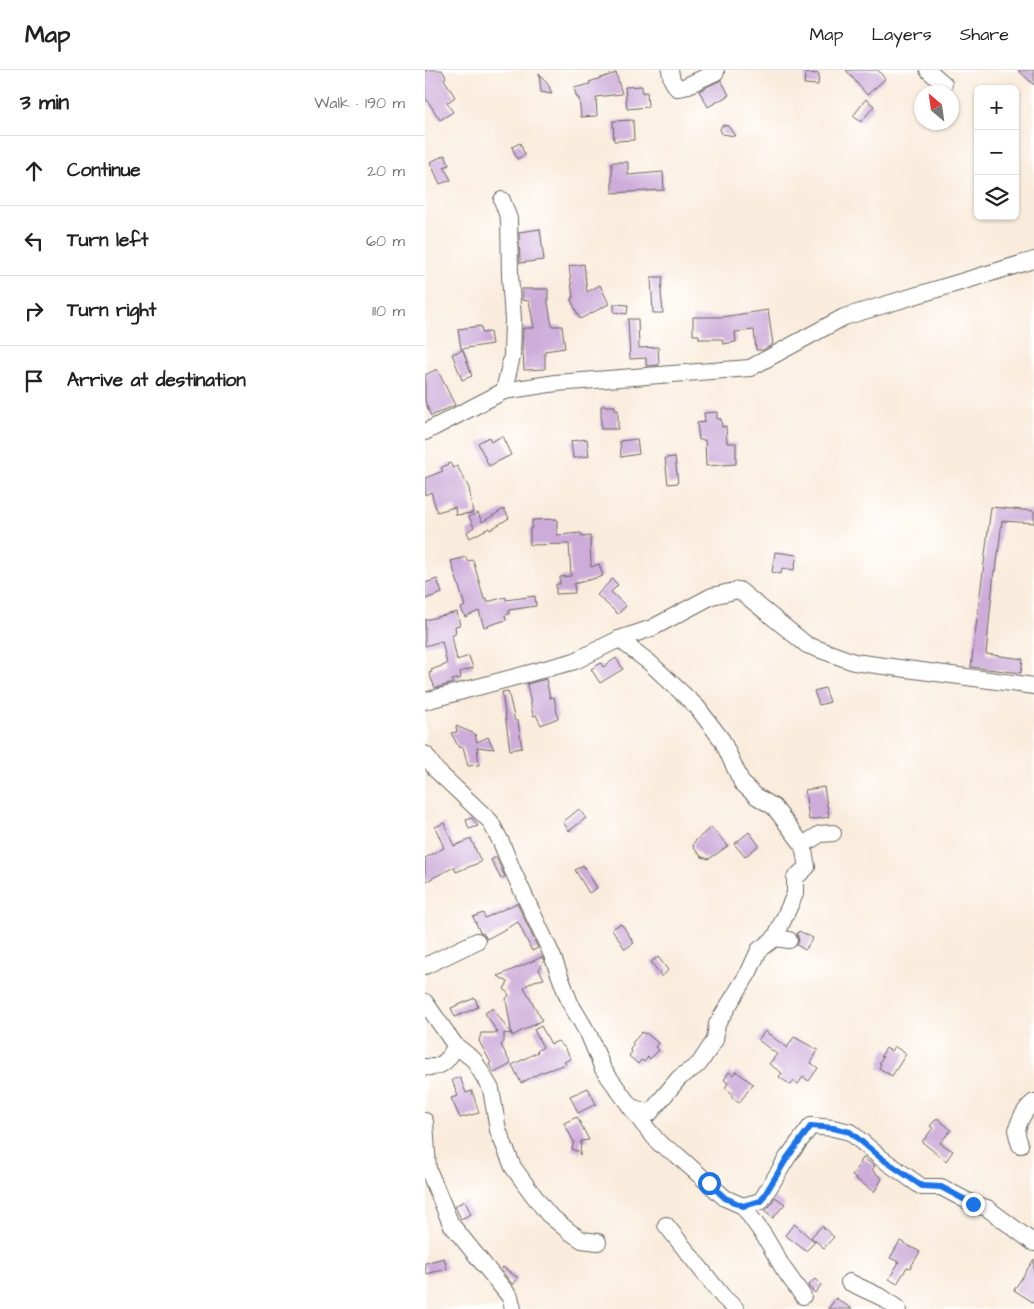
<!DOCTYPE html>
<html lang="en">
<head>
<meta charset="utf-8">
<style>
  body { margin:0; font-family:"Architects Daughter",sans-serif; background:#f2f2f2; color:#222 }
  .controls { position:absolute; right:15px; top:15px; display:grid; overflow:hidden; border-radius:8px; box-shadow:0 1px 4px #0004 }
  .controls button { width:45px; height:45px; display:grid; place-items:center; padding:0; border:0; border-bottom:1px solid #e0e0e0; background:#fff; color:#222; font:25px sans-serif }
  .compass { position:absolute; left:489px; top:15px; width:45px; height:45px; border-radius:50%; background:#fff; box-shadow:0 1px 4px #0004; rotate:331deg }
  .stop { position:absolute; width:15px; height:15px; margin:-11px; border:4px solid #1a73e8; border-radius:50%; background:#fff }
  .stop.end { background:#1a73e8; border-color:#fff; box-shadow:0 1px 5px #0008 }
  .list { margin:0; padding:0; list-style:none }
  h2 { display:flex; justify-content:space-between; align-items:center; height:65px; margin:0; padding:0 20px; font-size:21px }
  h2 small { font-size:16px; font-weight:400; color:#767676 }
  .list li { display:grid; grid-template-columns:32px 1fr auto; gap:15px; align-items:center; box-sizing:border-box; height:70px; padding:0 20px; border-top:1px solid #e0e0e0 }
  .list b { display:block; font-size:19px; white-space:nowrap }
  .list em { font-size:16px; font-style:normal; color:#767676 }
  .icon { flex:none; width:28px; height:28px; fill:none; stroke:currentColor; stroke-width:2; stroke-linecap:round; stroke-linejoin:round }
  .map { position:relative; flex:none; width:609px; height:1239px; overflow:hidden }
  header { display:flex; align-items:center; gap:30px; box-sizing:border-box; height:70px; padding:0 25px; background:#fff; border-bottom:1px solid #e0e0e0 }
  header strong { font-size:24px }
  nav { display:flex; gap:28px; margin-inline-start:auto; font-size:18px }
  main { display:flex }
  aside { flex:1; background:#fff }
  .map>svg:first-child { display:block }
  .building { fill:#ceacda }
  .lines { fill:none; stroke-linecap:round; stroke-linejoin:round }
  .minor-casing { stroke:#69655f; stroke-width:18 }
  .minor { stroke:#fff; stroke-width:16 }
  .route { stroke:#1a73e8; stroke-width:6 }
</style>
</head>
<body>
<header>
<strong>Map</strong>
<nav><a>Map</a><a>Layers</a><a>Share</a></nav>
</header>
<main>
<aside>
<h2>3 min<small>Walk · 190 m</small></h2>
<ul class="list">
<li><svg class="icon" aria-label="ahead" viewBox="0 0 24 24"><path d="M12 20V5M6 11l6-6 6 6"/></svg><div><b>Continue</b></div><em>20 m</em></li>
<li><svg class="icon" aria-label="left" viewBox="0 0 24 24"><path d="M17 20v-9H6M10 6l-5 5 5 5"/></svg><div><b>Turn left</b></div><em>60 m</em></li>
<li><svg class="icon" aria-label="right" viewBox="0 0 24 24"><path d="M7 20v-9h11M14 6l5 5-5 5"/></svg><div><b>Turn right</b></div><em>110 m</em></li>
<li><svg class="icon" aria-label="arrive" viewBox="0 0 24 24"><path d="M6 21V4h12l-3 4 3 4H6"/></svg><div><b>Arrive at destination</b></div></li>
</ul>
</aside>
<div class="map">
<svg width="609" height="1239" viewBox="0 0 609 1239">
  <rect width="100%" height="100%" fill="#fff"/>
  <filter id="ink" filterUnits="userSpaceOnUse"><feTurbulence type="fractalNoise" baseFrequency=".02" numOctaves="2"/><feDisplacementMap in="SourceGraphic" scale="10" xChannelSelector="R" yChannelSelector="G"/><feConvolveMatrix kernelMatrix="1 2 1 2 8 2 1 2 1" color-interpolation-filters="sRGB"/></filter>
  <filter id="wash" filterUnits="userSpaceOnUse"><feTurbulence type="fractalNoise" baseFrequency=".0096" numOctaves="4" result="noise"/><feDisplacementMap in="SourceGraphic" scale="20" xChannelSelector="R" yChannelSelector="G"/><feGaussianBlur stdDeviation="1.12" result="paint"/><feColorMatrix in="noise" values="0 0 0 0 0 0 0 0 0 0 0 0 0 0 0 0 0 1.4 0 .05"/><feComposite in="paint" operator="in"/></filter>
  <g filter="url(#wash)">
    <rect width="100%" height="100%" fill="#f9ecdc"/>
    <g id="blocks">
      <g class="building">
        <path d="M0 0H17L21 7 19 9 30 27 22 33 28 42 15 50 0 27Z"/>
        <path d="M421 0H453L460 9 442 25Z"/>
        <path d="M593 0H609V15Z"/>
        <path d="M114 3 124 16 127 24 116 22Z"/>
        <path d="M191 3 197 24 171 27 172 46 156 47 154 28H152L149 18 165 14 164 12Z"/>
        <path d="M380 3 394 4 393 15 379 14Z"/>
        <path d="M296 10 304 25 283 37 274 21Z"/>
        <path d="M217 16V23L222 22 223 37 202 39 200 17Z"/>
        <path d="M441 29 449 36 436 52 428 46Z"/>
        <path d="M208 50 209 70 189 71 188 51Z"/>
        <path d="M297 55 303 56 310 66 297 64 295 59Z"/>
        <path d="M95 73 100 85 92 89 87 77Z"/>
        <path d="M20 85 24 95 19 97 26 110 15 114 5 92Z"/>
        <path d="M187 92H203V105L238 102 239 120 187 123Z"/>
        <path d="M115 159 119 190 95 193 94 162Z"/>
        <path d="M159 194 162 222 175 215 184 234 155 249 146 230 148 228 144 196Z"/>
        <path d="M226 207H238L236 222 238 243H228Z"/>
        <path d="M97 219H123V233L127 256H137L140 278 120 281V299L99 300 98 281H97L98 258H109L104 231 97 230Z"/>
        <path d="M189 234 203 235 202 244 189 242Z"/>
        <path d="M343 240 348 274 338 280H331L329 260 310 262 311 272 298 274 297 269H274V265H268V247H297Z"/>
        <path d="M203 249H213L214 278 233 277 234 295 221 296V288L205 289Z"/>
        <path d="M56 256 57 263 65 262 67 274 36 279 33 259Z"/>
        <path d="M38 280 47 306 37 310 27 284Z"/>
        <path d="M12 299 30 335 6 346 0 331V305Z"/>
        <path d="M176 336H190V340H193V359H176Z"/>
        <path d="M292 342V349H296L297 357 301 356 302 373H311V394L281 396 280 370H274L272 353 280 352 279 343Z"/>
        <path d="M77 366 86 385 64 396 53 373 64 367 66 372Z"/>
        <path d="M162 369 164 386 148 388 146 371Z"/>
        <path d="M212 369 214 384 196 387 195 371Z"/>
        <path d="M250 387 253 413 243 414 240 388Z"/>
        <path d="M25 393 28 398 32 396 44 418 48 443 31 445 30 437 12 442 6 422 0 425V408L18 401 16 398Z"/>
        <path d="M566 437 609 441V453L577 451 571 501H569L561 584 598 589 596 603 546 597Z"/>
        <path d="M79 439 84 448 65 460 64 458 45 468 42 462 49 457 44 447 53 443 57 452Z"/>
        <path d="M132 449V465L156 463 157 467 165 466 166 497 174 494 178 506 149 514 150 523 131 524V514H135V507L146 506 144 474 105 475V458H107V450Z"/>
        <path d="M350 482 372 485 369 500 357 498 356 504 347 502Z"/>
        <path d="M41 487 42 491 48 490 59 529H62V532L81 527V530L110 526 111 536 84 540V544L80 545 81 550 59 557 54 541 40 547 36 538 40 536 26 491Z"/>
        <path d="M12 509 17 523 0 529V513Z"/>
        <path d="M187 509 193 515 186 522 201 536 193 544 172 525Z"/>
        <path d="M32 542 35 555 30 556 31 563 27 566 32 590 44 586 48 598 35 602 36 608 27 610 28 613 10 618 4 603 7 602 6 600 22 594 17 571 0 576V550Z"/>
        <path d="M191 588 198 599 175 613 166 599 176 593 178 597Z"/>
        <path d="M121 609 125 628 129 627 133 648 116 655 111 645 108 646 102 614Z"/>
        <path d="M400 618 405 632 394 635 389 621Z"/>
        <path d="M83 621 90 651H93L97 678 85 680 77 622Z"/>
        <path d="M31 656 50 664 52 672 63 667 69 679 52 677 54 695 43 696 38 677 34 678 26 663 32 662Z"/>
        <path d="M399 717 404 747 384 750 380 720Z"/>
        <path d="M154 739 161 748 144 761 138 752Z"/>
        <path d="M47 748 53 756 44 759 41 750Z"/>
        <path d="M19 753 29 776 46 769 56 792 31 802 29 797 0 812V788L19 778 10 757Z"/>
        <path d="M286 757 303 776 284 789 277 787 268 777 269 772Z"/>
        <path d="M324 762 334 775 320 787 309 774Z"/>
        <path d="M71 787 80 807 76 809 66 790Z"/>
        <path d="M158 795 172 818 164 823 150 800Z"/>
        <path d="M92 833 113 878 107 881 93 852 62 869 58 863 55 862 48 847 58 843 60 848Z"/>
        <path d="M195 854 198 856 209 873 200 879 187 859Z"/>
        <path d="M374 861 388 868 380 880 372 875 374 871 372 864Z"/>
        <path d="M117 887 119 891 114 899 119 909 109 911 99 917 117 950 87 966 81 929 84 925 79 919 83 912 73 906Z"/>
        <path d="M233 887 243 900 237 907 226 892Z"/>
        <path d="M50 928 53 937 30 947 26 938Z"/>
        <path d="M68 938 86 964 79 963V972L76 975 86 994 69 1003 64 994 66 993 54 971 56 963H73L60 943Z"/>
        <path d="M116 956 126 974 133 971 140 978 146 989 139 992 141 994 115 1003 96 1013 87 995 113 982 112 981 118 977 109 960Z"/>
        <path d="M340 961 362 978 369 967 393 980 386 993 393 998 384 1011 378 1007 373 1014 369 1011 366 1015 354 1007 357 1003 344 994 352 984 333 970Z"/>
        <path d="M217 962 220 964 221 963 233 973 230 977 234 980 225 989 223 987 219 992 216 990 213 994 204 986 207 982 205 979 209 975 207 973Z"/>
        <path d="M469 976 481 984 467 1006 454 998 456 994 454 993 458 987 456 986 461 978 466 981Z"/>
        <path d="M311 1001 328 1014 314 1033 306 1027 308 1024 300 1018 303 1013 299 1010 304 1002 308 1005Z"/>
        <path d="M35 1007 41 1023 47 1021 54 1043 35 1048 26 1028 33 1026 27 1010Z"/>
        <path d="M163 1018 171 1034 153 1043 145 1026Z"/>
        <path d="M152 1047 164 1070 156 1071 155 1085 153 1081 148 1080 147 1078 149 1072 139 1053Z"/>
        <path d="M512 1048 526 1060 515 1073 528 1081 521 1091 497 1072 508 1058 505 1056Z"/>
        <path d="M438 1088 450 1096 447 1100 457 1109 449 1122 427 1106Z"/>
        <path d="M350 1127 360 1134 348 1148 339 1141 345 1136Z"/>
        <path d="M40 1131 46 1144 36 1149 30 1136Z"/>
        <path d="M369 1154 390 1172 381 1181 360 1165Z"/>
        <path d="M397 1156 409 1167 399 1178 386 1167Z"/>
        <path d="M475 1171 495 1182 485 1198 482 1197 472 1214 464 1209 474 1192 465 1188Z"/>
        <path d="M19 1188 22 1199 1 1204 0 1193Z"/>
        <path d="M609 1189V1233L589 1220Z"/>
        <path d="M78 1197 93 1208 88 1215 76 1200Z"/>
        <path d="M390 1209 396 1215 390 1223 383 1216Z"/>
        <path d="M411 1228 415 1231 427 1239H403Z"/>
      </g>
    </g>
  </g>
  <g filter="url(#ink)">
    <use href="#blocks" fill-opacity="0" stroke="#69655f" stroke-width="1"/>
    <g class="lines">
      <defs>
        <g id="minor">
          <path d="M245 0 247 10 252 18 259 17 291 2"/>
          <path d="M503 0 519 14"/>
          <path d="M77 130 84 149 85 205 88 250 87 286 79 321"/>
          <path d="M0 362 79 321 131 313 325 298 419 247 609 190"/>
          <path d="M194 569 225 593 272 637 297 670 317 713 331 726 349 737 378 775 382 797 370 808V824L350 868"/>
          <path d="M0 631 150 591 194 569 227 558 287 526 314 520 382 575 429 592 609 616"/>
          <path d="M0 684 11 700 65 751 76 772 87 799 127 885 145 933 164 965 178 999 218 1054 235 1074 252 1085 300 1128 318 1136 340 1167 358 1198 378 1226"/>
          <path d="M378 775 395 764 408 763"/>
          <path d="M0 896 52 871"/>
          <path d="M0 932 30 975C25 989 17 999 0 997"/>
          <path d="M30 975 49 990 66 1019 73 1060 88 1097 106 1122 123 1144 145 1162 157 1170 173 1172"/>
          <path d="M206 1037 225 1043 254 1008 274 994 290 970 292 954 324 902 334 880 350 868 364 870"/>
          <path d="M0 1051 3 1099 26 1154 85 1227 88 1239"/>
          <path d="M595 1075C594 1071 592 1067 592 1063 592 1052 601 1038 609 1032"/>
          <path d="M318 1136 336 1131 362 1088 386 1056 408 1058 425 1062 456 1088 497 1117H516L548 1134 562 1138 609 1173"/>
          <path d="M241 1155 298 1227 311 1239"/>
          <path d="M424 1212 458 1228 473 1239"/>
        </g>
      </defs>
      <use href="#minor" class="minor-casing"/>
      <use href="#minor" class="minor"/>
    </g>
  </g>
  <g class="lines" filter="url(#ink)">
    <path class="route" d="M284 1113 300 1128 318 1136 336 1131 362 1088 386 1056 408 1058 425 1062 456 1088 497 1116 516 1117 548 1134"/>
  </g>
</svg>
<div class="controls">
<button>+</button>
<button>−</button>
<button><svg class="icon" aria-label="layers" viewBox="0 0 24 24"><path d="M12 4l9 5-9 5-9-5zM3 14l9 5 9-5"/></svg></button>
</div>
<svg class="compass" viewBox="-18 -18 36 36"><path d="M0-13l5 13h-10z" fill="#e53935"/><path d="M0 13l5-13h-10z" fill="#767676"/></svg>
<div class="stop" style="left:284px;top:1113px"></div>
<div class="stop end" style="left:548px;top:1134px"></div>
</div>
</main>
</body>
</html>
